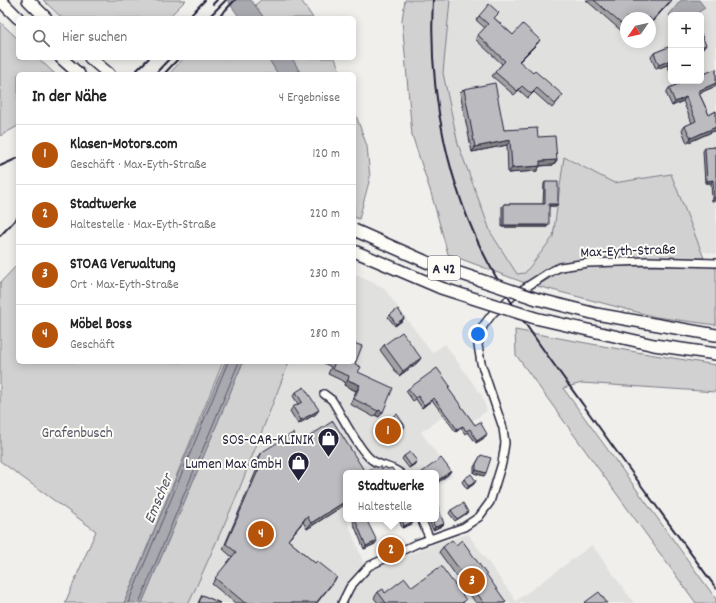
<!DOCTYPE html>
<html lang="de">
<head>
<meta charset="utf-8">
<style>
  body { margin:0; font-family:Dekko,sans-serif; background:#f2f2f2; color:#222 }
  .controls { position:absolute; right:12px; top:12px; display:grid; overflow:hidden; border-radius:6px; box-shadow:0 2px 10px #0003 }
  .controls button { width:36px; height:36px; display:grid; place-items:center; padding:0; border:0; border-bottom:1px solid #e0e0e0; background:#fff; color:#222; font:20px sans-serif }
  .compass { position:absolute; left:620px; top:12px; width:36px; height:36px; border-radius:50%; background:#fff; box-shadow:0 2px 10px #0003; rotate:236deg }
  .you { position:absolute; left:478px; top:334px; width:14px; height:14px; margin:-10px; border:3px solid #fff; border-radius:50%; background:#1a73e8; box-shadow:0 0 0 6px #1a73e833 }
  .badge { display:grid; place-items:center; width:26px; height:26px; border-radius:50%; background:#b45309; color:#fff; font-size:13px; font-weight:700 }
  .pin { position:absolute; translate:-50% -50%; border:2px solid #fff; box-shadow:0 1px 4px #0006 }
  .popup { position:absolute; left:343px; top:470px; width:96px; height:52px; box-sizing:border-box; display:grid; place-content:center; border-radius:6px; background:#fff; filter:drop-shadow(0 1px 3px #0005); font-size:13px; white-space:nowrap; color:#767676 }
  .popup b { font-size:15px; color:#222 }
  .popup::after { content:''; position:absolute; left:50%; top:100%; margin-left:-8px; border:8px solid transparent; border-top-color:#fff }
  .list { margin:0; padding:0; list-style:none }
  h2 { display:flex; justify-content:space-between; align-items:center; height:52px; margin:0; padding:0 16px; font-size:17px }
  h2 small { font-size:13px; font-weight:400; color:#767676 }
  .list li { display:grid; grid-template-columns:26px 1fr auto; gap:12px; align-items:center; box-sizing:border-box; height:60px; padding:0 16px; border-top:1px solid #e0e0e0 }
  .list b { display:block; font-size:15px; white-space:nowrap }
  .list p { margin:0; font-size:13px; white-space:nowrap; color:#767676 }
  .list em { font-size:13px; font-style:normal; color:#767676 }
  .icon { flex:none; width:22px; height:22px; fill:none; stroke:currentColor; stroke-width:2; stroke-linecap:round; stroke-linejoin:round }
  .map { position:relative; flex:none; width:716px; height:603px; overflow:hidden }
  .search { position:absolute; background:#fff; box-shadow:0 2px 10px #0003; left:16px; top:16px; width:340px; height:44px; display:flex; align-items:center; gap:10px; box-sizing:border-box; padding:0 14px; border-radius:6px; color:#767676; font-size:15px }
  .panel { position:absolute; background:#fff; box-shadow:0 2px 10px #0003; left:16px; top:72px; width:340px; height:292px; border-radius:6px }
  .map>svg:first-child { display:block }
  .built { fill:#e0e0df; fill-rule:evenodd }
  .green { fill:#d2d1d1; stroke:#7a7a86 }
  .water { fill:#a9a9b0; stroke:#737381 }
  .lines { fill:none; stroke-linecap:round; stroke-linejoin:round }
  .shore { stroke:#58586a; stroke-width:1 }
  .minor-casing { stroke:#22223b; stroke-width:10 }
  .highway-casing { stroke:#22223b; stroke-width:14 }
  .minor { stroke:#fdfcf7; stroke-width:7 }
  .highway { stroke:#fdfcf7; stroke-width:11 }
  .rail { stroke:#22223b; stroke-width:2 }
  .highway-bridge-casing { stroke:#22223b; stroke-width:14; stroke-linecap:butt }
  .highway-bridge { stroke:#fdfcf7; stroke-width:11 }
  .wall { fill:#a2a2a5; stroke:#22223b }
  .shaded-wall { fill:#848486; stroke:#22223b }
  .building { fill:#bcbcc0; stroke:#22223b }
  .labels { text-anchor:middle; stroke-width:4; stroke-linejoin:round; paint-order:stroke }
  .shield { fill:#fdfcf7; stroke:#646373; stroke-width:1 }
  .shield-label { font-size:14px; font-weight:bold; fill:#22223b }
  .street-label { font-size:15px; fill:#22223b; stroke:#fdfcf7 }
  .park-label { font-size:15px; fill:#575768; stroke:#fdfcf7 }
  .poi-label { font-size:15px; fill:#22223b; stroke:#fdfcf7; text-anchor:end }
  .water-label { font-size:16px; font-style:italic; fill:#58586a; stroke:#fdfcf7 }
</style>
</head>
<body>
<div class="map">
<svg width="716" height="603" viewBox="0 0 716 603">
  <rect width="100%" height="100%" fill="#f0efec"/>
  <filter id="ink" filterUnits="userSpaceOnUse"><feTurbulence type="fractalNoise" baseFrequency=".025" numOctaves="2"/><feDisplacementMap in="SourceGraphic" scale="8" xChannelSelector="R" yChannelSelector="G"/><feConvolveMatrix kernelMatrix="1 2 1 2 8 2 1 2 1" color-interpolation-filters="sRGB"/></filter>
  <g filter="url(#ink)">
    <g class="built">
      <path d="M450 0H716V254L701 251 671 174 614 183 564 157 553 237 525 273 517 274 491 233 458 144 443 73ZM671 15H701V81H671ZM626 18H650V42H626Z"/>
      <path d="M354 274 383 287 432 353 445 344 482 396 487 411 456 432 444 416 421 432 452 476 436 488V473H346V519H350L347 520 368 574 375 569 434 544 468 534 516 601 592 545 634 603H189L232 506 289 362H354Z"/>
    </g>
    <g class="green">
      <path d="M43 0H186L168 18H62Z"/>
      <path d="M261 0H301L313 18H264L255 5Z"/>
      <path d="M405 0H450L443 73 458 144 491 233 517 274 525 273 553 237 564 157 614 183 671 174 704 258 586 260 555 265 525 283 448 254 431 193 412 135 402 20Z"/>
      <path d="M0 22 18 39V58H38L55 74H18V126L0 136Z"/>
      <path d="M184 58H268L278 74H169Z"/>
      <path d="M292 58H335L341 74H301Z"/>
      <path d="M354 110 367 146 370 178 359 219 354 217Z"/>
      <path d="M18 264V362H223L124 603H65L96 531 0 461V283Z"/>
      <path d="M583 266H707L716 268V325L656 317 537 286 558 273Z"/>
      <path d="M515 330 630 351 716 365V392L582 383 563 388 716 599V603H696L516 355Z"/>
      <path d="M243 362H289L235 500 189 603H142Z"/>
    </g>
    <g class="water">
      <path d="M227 0H251L264 18H240Z"/>
      <path d="M681 0H699L705 8 694 15H671V18L669 15Z"/>
      <path d="M268 58H292L301 74H278Z"/>
      <path d="M225 362H243L142 603H124Z"/>
    </g>
    <g class="lines">
      <g class="shore">
        <path d="M128 603 228 362"/>
        <path d="M139 603 239 362"/>
      </g>
      <defs>
        <g id="minor">
          <path d="M324 394 332 400C341 414 360 452 372 460 380 466 391 466 400 473"/>
          <path d="M421 519 430 539"/>
          <path d="M342 603 350 587 369 566 416 544 464 527 479 517 490 502 502 463 505 443 503 428 481 363 478 345 483 326 493 313 514 295 548 273 560 267 588 263 648 261 716 263"/>
        </g>
        <g id="highway">
          <path d="M0 0 18 18"/>
          <path d="M28 0 46 18"/>
          <path d="M61 58 79 74"/>
          <path d="M90 58 109 74"/>
          <path d="M354 251 441 288"/>
          <path d="M537 299 596 314 716 335"/>
          <path d="M535 318 654 345 716 354"/>
        </g>
      </defs>
      <use href="#minor" class="minor-casing"/>
      <use href="#highway" class="highway-casing"/>
      <use href="#minor" class="minor"/>
      <use href="#highway" class="highway"/>
      <g class="rail">
        <path d="M433 0C428 94 448 193 495 275 521 321 553 363 584 406 627 467 672 527 716 588"/>
        <path d="M213 4 217 0"/>
        <path d="M188 18 205 0"/>
        <path d="M208 18 226 0"/>
        <path d="M218 18 235 0"/>
        <path d="M133 74 149 58"/>
        <path d="M155 74 170 58"/>
        <path d="M164 74 179 58"/>
        <path d="M0 166 18 158"/>
        <path d="M0 236 18 217"/>
      </g>
      <defs>
        <g id="highway-bridge">
          <path d="M354 230 429 263 537 299"/>
          <path d="M441 288 535 318"/>
        </g>
      </defs>
      <use href="#highway-bridge" class="highway-bridge-casing"/>
      <use href="#highway-bridge" class="highway-bridge"/>
    </g>
    <g class="wall">
      <path d="M586 0H672L650 24V18H626V35Z"/>
      <path d="M479 16 494 18 513 35 537 44 519 62 560 99 552 108 534 92 528 98 519 90 514 95 492 76 502 64 475 39 485 28 476 20Z"/>
      <path d="M671 46V73L667 65 656 69 651 57 654 53Z"/>
      <path d="M716 69V86L699 93 709 115 716 111V130L687 143 682 130 685 126 692 123 683 101 672 106 666 93 669 88 676 85 675 81H701Z"/>
      <path d="M464 89 504 130 538 137 557 160 553 165 540 166 537 171 508 173 507 145 472 152 460 93Z"/>
      <path d="M716 147V201H712L711 183H705L703 151 705 148Z"/>
      <path d="M545 182 556 206H549L547 227H502V206L504 204H543L544 184Z"/>
      <path d="M390 315 403 320 395 326 388 317Z"/>
      <path d="M384 345 421 358 417 363 399 376 380 350Z"/>
      <path d="M322 362H354L358 372 383 412 379 417 375 415 374 417 350 404 356 391 344 385 345 382 328 374 331 367Z"/>
      <path d="M408 389H448L475 425 486 437 476 443 468 432 465 434 461 428 456 432 432 400 422 408 416 399 413 401 406 391Z"/>
      <path d="M296 392 316 414 298 424 290 411 293 407 298 404 293 396Z"/>
      <path d="M379 425 401 432 382 443 375 431Z"/>
      <path d="M299 443 365 472 377 468 382 469H387L395 473H346V504L307 529 303 522 288 540 315 563 337 577 317 603H235L212 584 232 557 223 549 257 469 254 467 258 457 262 452Z"/>
      <path d="M481 455 484 476 474 473V467Z"/>
      <path d="M404 456 415 464 409 468 402 459Z"/>
      <path d="M464 479 474 484 467 489 462 482Z"/>
      <path d="M451 510 468 512 466 514 455 521 449 513Z"/>
      <path d="M355 519 375 544 364 549 353 522Z"/>
      <path d="M399 519H413L414 521 412 524 402 528Z"/>
      <path d="M428 519H436L442 526 433 530Z"/>
      <path d="M456 545 506 602 505 603H476L439 552 443 547Z"/>
      <path d="M412 587 464 603H378L374 598 378 592 385 593Z"/>
      <path d="M202 595 220 603H198Z"/>
    </g>
    <g class="shaded-wall">
      <path d="M671 0H672L650 24V23Z"/>
      <path d="M540 40 537 44 516 65 519 61Z"/>
      <path d="M706 45 703 49 701 50V47Z"/>
      <path d="M670 60 667 65 656 69 659 65Z"/>
      <path d="M716 83V86L695 95 698 91Z"/>
      <path d="M686 97 683 101 672 106 675 102Z"/>
      <path d="M716 127V130L687 143 691 138Z"/>
      <path d="M510 140 507 145 472 152 475 147Z"/>
      <path d="M557 160 553 165 537 166 540 161Z"/>
      <path d="M540 166 537 171 508 173 512 168Z"/>
      <path d="M713 180 711 183H705L707 181Z"/>
      <path d="M714 198H716V201H712Z"/>
      <path d="M549 204H558L556 206H547Z"/>
      <path d="M504 225H549L547 227H502Z"/>
      <path d="M404 318 403 320 395 326 396 324Z"/>
      <path d="M421 358 417 363 399 376 403 371Z"/>
      <path d="M348 380 360 385 356 391 344 385Z"/>
      <path d="M434 398 432 400 422 408 424 405Z"/>
      <path d="M319 410 316 414 298 424 301 420Z"/>
      <path d="M379 410 383 412 379 417 375 415Z"/>
      <path d="M405 426 401 432 382 443 386 438Z"/>
      <path d="M463 426 461 428 456 432 457 429Z"/>
      <path d="M487 434 486 437 476 443 477 441Z"/>
      <path d="M417 461 415 464 409 468 411 466Z"/>
      <path d="M476 470 486 473 484 476 474 473Z"/>
      <path d="M451 471 448 475 436 484V482Z"/>
      <path d="M476 481 474 484 467 489 469 486Z"/>
      <path d="M346 501V504L307 529 311 523Z"/>
      <path d="M307 516 303 522 284 545 288 540Z"/>
      <path d="M414 521 412 524 402 528 404 526Z"/>
      <path d="M444 524 442 526 433 530 435 527Z"/>
      <path d="M377 541 375 544 364 549 366 546Z"/>
      <path d="M337 577 333 583 316 603Z"/>
    </g>
    <g class="building">
      <path d="M594 0H671L650 23V18H626V28Z"/>
      <path d="M489 4 499 13 494 18 513 35 523 24 540 40 519 61 533 73 535 71 563 95 555 104 537 88 531 94 522 86 517 91 495 72 505 61 478 35 488 24 479 16Z"/>
      <path d="M701 34 706 45 701 47Z"/>
      <path d="M671 46V61L670 60 659 65 654 53Z"/>
      <path d="M716 69V83L698 91 709 115 716 111V127L691 138 685 126 696 121 686 97 675 102 669 88 681 83 680 81H701V75Z"/>
      <path d="M495 83 504 130 537 128 538 137 555 136 557 160 540 161V166L512 168 510 140 475 147 464 89Z"/>
      <path d="M716 147V198H714L713 180 707 181 705 148Z"/>
      <path d="M545 182H558V204H549V225H504V204H545Z"/>
      <path d="M398 309 404 318 396 324 390 315Z"/>
      <path d="M402 332 421 358 403 371 384 345Z"/>
      <path d="M354 343 362 346 355 364 361 367 358 372 393 388 383 412 379 410 378 411 354 399 360 385 348 380 349 376 332 369 335 362H354Z"/>
      <path d="M437 368 450 386 448 388 475 425 480 422 487 434 477 441 470 429 466 431 463 426 457 429 434 398 424 405 418 396 415 398 408 389Z"/>
      <path d="M304 387 319 410 301 420 293 407 302 402 296 392Z"/>
      <path d="M397 414 405 426 386 438 379 425Z"/>
      <path d="M333 421 365 472 376 466 377 468 380 466 382 469 386 467 387 469 392 468 395 473H346V501L311 523 307 516 288 540 315 563 317 561 337 577 316 603H245L215 578 236 552 226 544 261 464 258 461 262 452 293 433 299 443Z"/>
      <path d="M410 452 417 461 411 466 404 456Z"/>
      <path d="M481 455 491 458 486 473 476 470V464Z"/>
      <path d="M441 458 451 471 436 482V473H421Z"/>
      <path d="M471 474 476 481 469 486 464 479Z"/>
      <path d="M436 501 444 524 435 527 431 519H436Z"/>
      <path d="M463 503 468 512 457 519 451 510Z"/>
      <path d="M355 519H366L377 541 366 546Z"/>
      <path d="M402 519H413L414 521 404 526Z"/>
      <path d="M452 540 456 545 462 540 506 602 504 603H484L443 547Z"/>
      <path d="M441 566 466 600 462 603H386L378 592 383 589 385 593 405 578 412 587Z"/>
      <path d="M599 592 607 603H584Z"/>
      <path d="M202 595 220 603H199Z"/>
    </g>
  </g>
  <defs>
    <symbol id="shop-pin" viewBox="-11 -11 22 30"><path d="M0 17L-7.5 6A9.5 9.5 0 1 1 7.5 6Z" fill="#22223b" stroke="#fdfcf7"/><path d="M-5-2.5h2.3a2.7 3.5 0 0 1 5.4 0H5L5.5 6h-11ZM-1.5-2.5h3a1.5 2.3 0 0 0-3 0Z" fill="#fff"/></symbol>
  </defs>
  <g fill-rule="evenodd">
    <use href="#shop-pin" x="316" y="426" width="25" height="34"/>
    <use href="#shop-pin" x="286" y="450" width="25" height="34"/>
  </g>
  <g class="labels">
    <rect class="shield" x="428" y="256" width="32" height="24" rx="3"/>
    <g class="shield-label">
      <text x="444" y="273">A 42</text>
    </g>
    <g class="street-label">
      <text transform="translate(628 250) rotate(-2)" y="5">Max-Eyth-Straße</text>
    </g>
    <g class="park-label">
      <text x="77" y="437">Grafenbusch</text>
    </g>
    <g class="poi-label">
      <text x="314" y="444">SOS-CAR-KLINIK</text>
      <text x="282" y="468">Lumen Max GmbH</text>
    </g>
    <g class="water-label">
      <text transform="translate(157 498) rotate(-67)" y="6">Emscher</text>
    </g>
  </g>
</svg>
<div class="controls">
<button>+</button>
<button>−</button>
</div>
<svg class="compass" viewBox="-18 -18 36 36"><path d="M0-13l5 13h-10z" fill="#e53935"/><path d="M0 13l5-13h-10z" fill="#767676"/></svg>
<div class="you"></div>
<div class="pin badge" style="left:388px;top:431px">1</div>
<div class="pin badge" style="left:391px;top:550px">2</div>
<div class="popup"><b>Stadtwerke</b>Haltestelle</div>
<div class="pin badge" style="left:472px;top:581px">3</div>
<div class="pin badge" style="left:261px;top:534px">4</div>
<div class="search"><svg class="icon" aria-label="search" viewBox="0 0 24 24"><circle cx="10" cy="10" r="6"/><path d="M15 15l6 6"/></svg>Hier suchen</div>
<section class="panel">
<h2>In der Nähe<small>4 Ergebnisse</small></h2>
<ul class="list">
<li><span class="badge">1</span><div><b>Klasen-Motors.com</b><p>Geschäft · Max-Eyth-Straße</p></div><em>120 m</em></li>
<li><span class="badge">2</span><div><b>Stadtwerke</b><p>Haltestelle · Max-Eyth-Straße</p></div><em>220 m</em></li>
<li><span class="badge">3</span><div><b>STOAG Verwaltung</b><p>Ort · Max-Eyth-Straße</p></div><em>230 m</em></li>
<li><span class="badge">4</span><div><b>Möbel Boss</b><p>Geschäft</p></div><em>280 m</em></li>
</ul>
</section>
</div>
</body>
</html>
